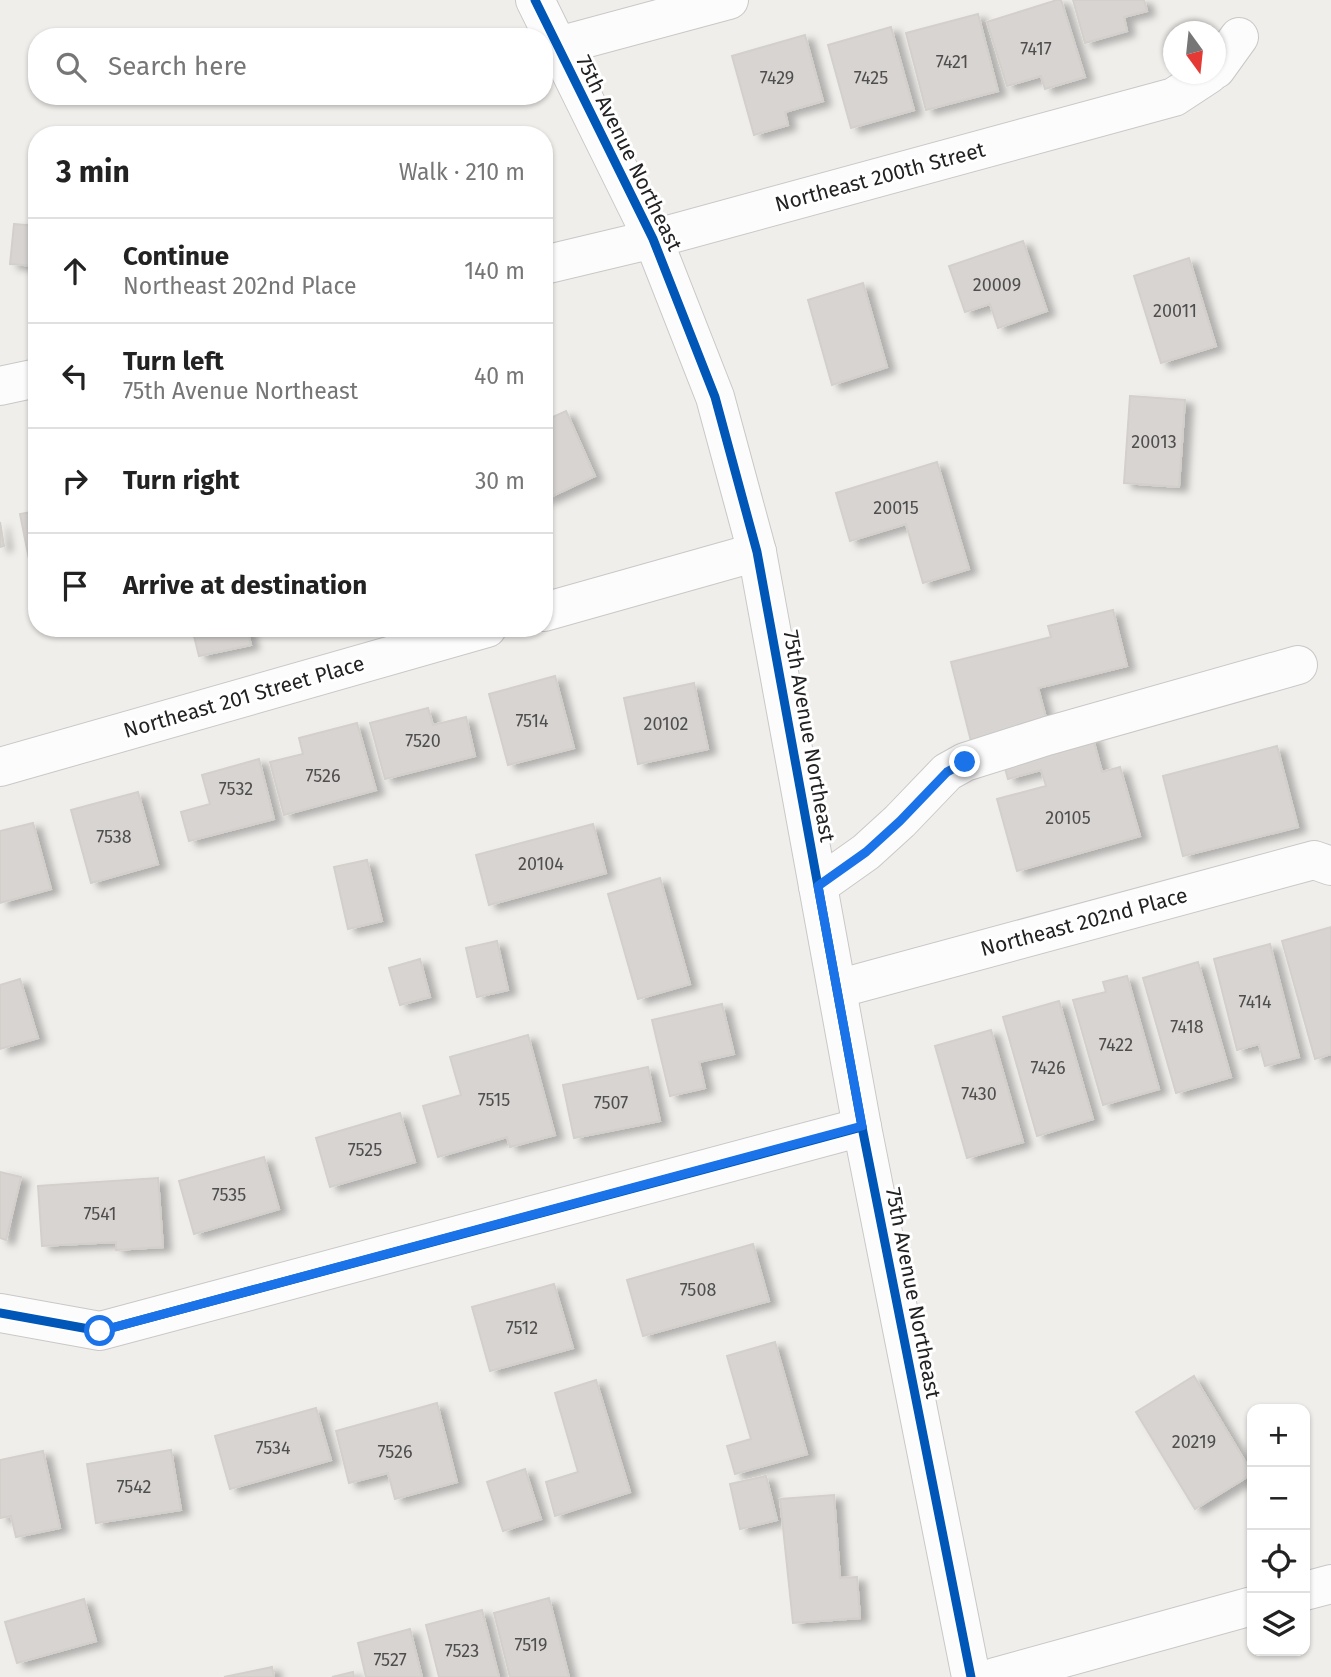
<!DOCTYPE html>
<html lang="en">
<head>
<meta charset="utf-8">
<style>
  body { margin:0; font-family:"Fira Sans",sans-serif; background:#f2f2f2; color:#222 }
  .controls { position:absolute; right:21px; bottom:21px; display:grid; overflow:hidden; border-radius:14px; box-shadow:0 2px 5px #0004 }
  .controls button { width:63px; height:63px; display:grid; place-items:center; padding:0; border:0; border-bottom:2px solid #e0e0e0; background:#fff; color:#222; font:35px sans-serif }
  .compass { position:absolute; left:1163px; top:21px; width:63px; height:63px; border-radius:50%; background:#fff; box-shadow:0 2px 5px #0004; rotate:165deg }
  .stop { position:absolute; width:21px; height:21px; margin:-16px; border:5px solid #1a73e8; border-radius:50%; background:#fff }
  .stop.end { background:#1a73e8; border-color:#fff; box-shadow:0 2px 7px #0008 }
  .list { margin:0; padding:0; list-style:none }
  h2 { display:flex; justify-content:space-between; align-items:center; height:91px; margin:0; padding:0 28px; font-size:30px }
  h2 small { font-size:23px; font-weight:400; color:#767676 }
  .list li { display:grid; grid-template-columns:46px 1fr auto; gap:21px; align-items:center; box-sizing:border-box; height:105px; padding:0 28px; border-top:2px solid #e0e0e0 }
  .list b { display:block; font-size:26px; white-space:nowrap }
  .list p { margin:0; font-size:23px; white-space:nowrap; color:#767676 }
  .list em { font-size:23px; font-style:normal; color:#767676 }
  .icon { flex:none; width:38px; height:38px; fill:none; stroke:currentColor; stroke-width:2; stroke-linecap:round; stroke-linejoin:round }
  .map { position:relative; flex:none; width:1331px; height:1677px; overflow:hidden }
  .search { position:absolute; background:#fff; box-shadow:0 2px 5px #0004; left:28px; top:28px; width:525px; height:77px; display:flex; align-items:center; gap:18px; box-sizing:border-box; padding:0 24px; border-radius:28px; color:#767676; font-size:26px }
  .panel { position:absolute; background:#fff; box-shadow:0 2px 5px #0004; left:28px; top:126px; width:525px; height:511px; border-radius:28px }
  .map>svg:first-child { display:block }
  .building { fill:#d7d4d2; stroke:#d3d0cc; stroke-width:2; filter:url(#shadow) }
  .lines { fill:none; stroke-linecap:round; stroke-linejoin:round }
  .minor-casing { stroke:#c9c8c7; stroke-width:40 }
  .minor { stroke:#fdfcfc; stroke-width:38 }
  .cycleway-casing { stroke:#fff; stroke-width:13 }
  .cycleway { stroke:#0057b8; stroke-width:9 }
  .route { stroke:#1a73e8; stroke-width:9 }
  .labels { text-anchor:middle; stroke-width:6; stroke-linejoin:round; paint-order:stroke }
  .number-label { font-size:18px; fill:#4f4e4e }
  .street-label { font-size:21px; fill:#222; stroke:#fff }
</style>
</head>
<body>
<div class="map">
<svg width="1331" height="1677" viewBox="0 0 1331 1677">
  <defs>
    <filter id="shadow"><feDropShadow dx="8" dy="4.5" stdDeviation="3.5" flood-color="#0004"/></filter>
  </defs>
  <rect width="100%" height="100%" fill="#f0eeeb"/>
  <g class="building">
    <path d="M1057 0H1061L1085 77 1045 89 1041 76 1007 86 987 22Z"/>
    <path d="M1073 0H1144L1147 11 1124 17 1127 31 1085 43Z"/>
    <path d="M978 14 998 91 926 110 906 33Z"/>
    <path d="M891 27 914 110 851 128 828 45Z"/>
    <path d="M805 35 823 101 785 112 788 125 754 135 732 56Z"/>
    <path d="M14 224 37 226V266L10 264Z"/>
    <path d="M1023 241 1047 311 998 328 990 304 965 312 949 266Z"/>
    <path d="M1189 258 1216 346 1161 363 1134 276Z"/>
    <path d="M863 283 887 367 832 385 808 300Z"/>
    <path d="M1130 396 1185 400 1179 487 1124 483Z"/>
    <path d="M566 411 595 476 544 500V421Z"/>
    <path d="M937 462 969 569 923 583 906 524 850 541 836 493Z"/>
    <path d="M37 511V599L20 514Z"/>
    <path d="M0 522 4 546 0 547Z"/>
    <path d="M1113 610 1127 666 1038 688 1048 725 972 745 951 662 1051 637 1048 626Z"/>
    <path d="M192 628H247L251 645 199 656Z"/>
    <path d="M555 676 574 748 508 765 489 694Z"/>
    <path d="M694 683 708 749 638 764 624 698Z"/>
    <path d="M428 708 433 725 466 717 475 756 385 779 370 723Z"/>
    <path d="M357 723 376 790 284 815 270 762 303 754 299 738Z"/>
    <path d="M1092 735 1102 772 1120 767 1140 836 1017 871 997 799 1046 786 1041 770 1008 779 1003 761Z"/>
    <path d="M1277 746 1298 827 1183 856 1163 776Z"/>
    <path d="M259 759 274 819 189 841 181 812 210 804 202 775Z"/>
    <path d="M138 792 158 864 91 883 71 810Z"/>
    <path d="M33 823 51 889 0 903V831Z"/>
    <path d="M593 824 606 873 489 905 476 855Z"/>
    <path d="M367 860 382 921 348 929 334 867Z"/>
    <path d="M660 878 690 984 638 999 608 894Z"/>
    <path d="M1331 927V1054L1315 1059 1282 941Z"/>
    <path d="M497 941 508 990 477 997 466 948Z"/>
    <path d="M1270 944 1299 1057 1265 1066 1259 1044 1237 1050 1214 959Z"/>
    <path d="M420 959 430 997 400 1005 389 968Z"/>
    <path d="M1198 962 1231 1077 1176 1093 1143 978Z"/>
    <path d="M1127 976 1159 1089 1103 1105 1073 1000 1106 992 1103 982Z"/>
    <path d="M20 979 38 1038 0 1049V985Z"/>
    <path d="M1059 1001 1093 1119 1037 1136 1003 1017Z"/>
    <path d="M722 1004 734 1054 699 1062 705 1088 670 1096 652 1020Z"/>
    <path d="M991 1030 1023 1142 967 1158 935 1046Z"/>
    <path d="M528 1035 555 1135 510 1147 507 1137 438 1157 423 1106 461 1095 450 1057Z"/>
    <path d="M648 1067 660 1121 574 1138 563 1085Z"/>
    <path d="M400 1113 415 1162 330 1187 316 1138Z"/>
    <path d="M264 1157 279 1209 194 1234 179 1181Z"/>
    <path d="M0 1172 21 1177 6 1240 0 1238Z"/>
    <path d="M158 1178 163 1247 116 1250V1242L42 1246 38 1186Z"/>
    <path d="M753 1244 769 1301 643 1336 627 1280Z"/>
    <path d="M554 1284 573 1348 490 1371 472 1307Z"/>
    <path d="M775 1342 807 1454 735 1474 727 1446 751 1439 727 1356Z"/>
    <path d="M1194 1376 1252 1473V1474L1195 1509 1136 1412Z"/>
    <path d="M596 1380 630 1492 555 1516 546 1482 578 1472 555 1393Z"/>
    <path d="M437 1403 457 1482 395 1499 388 1473 349 1483 336 1431Z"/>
    <path d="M316 1408 331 1460 230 1489 215 1436Z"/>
    <path d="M171 1450 181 1510 96 1523 87 1464Z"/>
    <path d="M43 1451 60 1528 16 1537 11 1516 0 1518V1460Z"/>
    <path d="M525 1469 541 1519 503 1531 487 1482Z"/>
    <path d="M766 1476 777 1520 740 1529 730 1484Z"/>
    <path d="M834 1495 840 1578 857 1577 860 1618 793 1623 780 1499Z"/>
    <path d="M549 1598 569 1677H510L494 1613Z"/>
    <path d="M84 1599 96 1641 17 1663 5 1622Z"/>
    <path d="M482 1610 499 1677H439L426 1625Z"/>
    <path d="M410 1629 422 1677H366L358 1643Z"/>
    <path d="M272 1667 274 1677H224Z"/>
    <path d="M353 1672 354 1677H332Z"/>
  </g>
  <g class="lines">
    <defs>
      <g id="minor">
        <path d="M535 0 653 239 715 397 757 552 862 1127 971 1677"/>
        <path d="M558 46 729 0"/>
        <path d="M1216 69 1239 37"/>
        <path d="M544 265 653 239 1174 97 1209 74"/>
        <path d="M0 386 37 378"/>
        <path d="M544 612 757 552"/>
        <path d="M0 767 487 628"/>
        <path d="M818 886 866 852 900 821 947 772 965 762 1047 736 1298 665"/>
        <path d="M837 989 1314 860 1331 866"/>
        <path d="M0 1313 100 1331 862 1127"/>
        <path d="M1305 1591 1331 1584"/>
        <path d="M995 1677 1252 1606"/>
      </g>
    </defs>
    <use href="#minor" class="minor-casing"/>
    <use href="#minor" class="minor"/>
    <defs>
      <g id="cycleway">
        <path d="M535 0 653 239 715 397 757 552 862 1127 971 1677"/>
        <path d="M0 1313 100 1331 862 1127"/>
      </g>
    </defs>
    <use href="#cycleway" class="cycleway-casing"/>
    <use href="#cycleway" class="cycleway"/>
  </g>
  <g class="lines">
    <path class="route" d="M100 1331 862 1126 818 886 866 852 900 821 947 772 965 762"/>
  </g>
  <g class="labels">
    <g class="number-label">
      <text x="1036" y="55">7417</text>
      <text x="952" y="68">7421</text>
      <text x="777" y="84">7429</text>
      <text x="871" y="84">7425</text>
      <text x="997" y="291">20009</text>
      <text x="1175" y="317">20011</text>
      <text x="1154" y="448">20013</text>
      <text x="896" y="514">20015</text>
      <text x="532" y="727">7514</text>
      <text x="666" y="730">20102</text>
      <text x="423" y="747">7520</text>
      <text x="323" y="782">7526</text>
      <text x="236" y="795">7532</text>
      <text x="1068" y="824">20105</text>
      <text x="114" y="843">7538</text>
      <text x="541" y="870">20104</text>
      <text x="1255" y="1008">7414</text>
      <text x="1187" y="1033">7418</text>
      <text x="1116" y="1051">7422</text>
      <text x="1048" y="1074">7426</text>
      <text x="979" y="1100">7430</text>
      <text x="494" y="1106">7515</text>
      <text x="611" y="1109">7507</text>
      <text x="365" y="1156">7525</text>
      <text x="229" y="1201">7535</text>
      <text x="100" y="1220">7541</text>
      <text x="698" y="1296">7508</text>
      <text x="522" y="1334">7512</text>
      <text x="1194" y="1448">20219</text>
      <text x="273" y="1454">7534</text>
      <text x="395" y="1458">7526</text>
      <text x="134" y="1493">7542</text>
      <text x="531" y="1651">7519</text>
      <text x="462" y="1657">7523</text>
      <text x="390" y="1666">7527</text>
    </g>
    <g class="street-label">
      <text transform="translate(629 153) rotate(64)" y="7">75th Avenue Northeast</text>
      <text transform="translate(880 177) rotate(-15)" y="7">Northeast 200th Street</text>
      <text transform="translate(244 697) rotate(-16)" y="7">Northeast 201 Street Place</text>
      <text transform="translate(809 736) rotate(80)" y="7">75th Avenue Northeast</text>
      <text transform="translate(1084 922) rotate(-15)" y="7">Northeast 202nd Place</text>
      <text transform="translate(913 1293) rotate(79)" y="7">75th Avenue Northeast</text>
    </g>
  </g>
</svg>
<div class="controls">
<button>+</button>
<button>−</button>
<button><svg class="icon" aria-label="locate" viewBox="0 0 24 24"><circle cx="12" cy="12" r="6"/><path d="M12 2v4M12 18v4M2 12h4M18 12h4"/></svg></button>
<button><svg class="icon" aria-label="layers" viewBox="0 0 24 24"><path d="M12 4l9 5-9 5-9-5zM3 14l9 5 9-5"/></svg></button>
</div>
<svg class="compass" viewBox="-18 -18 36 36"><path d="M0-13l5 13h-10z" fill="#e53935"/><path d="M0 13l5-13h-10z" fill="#767676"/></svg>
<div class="stop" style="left:100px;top:1331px"></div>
<div class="stop end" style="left:965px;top:762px"></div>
<div class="search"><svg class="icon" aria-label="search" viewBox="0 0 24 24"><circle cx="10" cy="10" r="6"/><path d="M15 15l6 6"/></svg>Search here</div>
<section class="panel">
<h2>3 min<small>Walk · 210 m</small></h2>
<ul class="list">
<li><svg class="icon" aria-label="ahead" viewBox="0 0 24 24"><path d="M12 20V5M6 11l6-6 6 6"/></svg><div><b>Continue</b><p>Northeast 202nd Place</p></div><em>140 m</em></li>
<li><svg class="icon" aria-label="left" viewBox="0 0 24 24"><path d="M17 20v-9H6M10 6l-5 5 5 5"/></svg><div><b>Turn left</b><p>75th Avenue Northeast</p></div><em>40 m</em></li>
<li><svg class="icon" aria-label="right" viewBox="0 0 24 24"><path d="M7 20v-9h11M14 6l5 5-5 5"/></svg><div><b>Turn right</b></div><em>30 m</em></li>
<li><svg class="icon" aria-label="arrive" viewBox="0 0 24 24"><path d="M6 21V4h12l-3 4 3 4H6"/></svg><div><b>Arrive at destination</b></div></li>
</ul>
</section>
</div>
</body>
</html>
